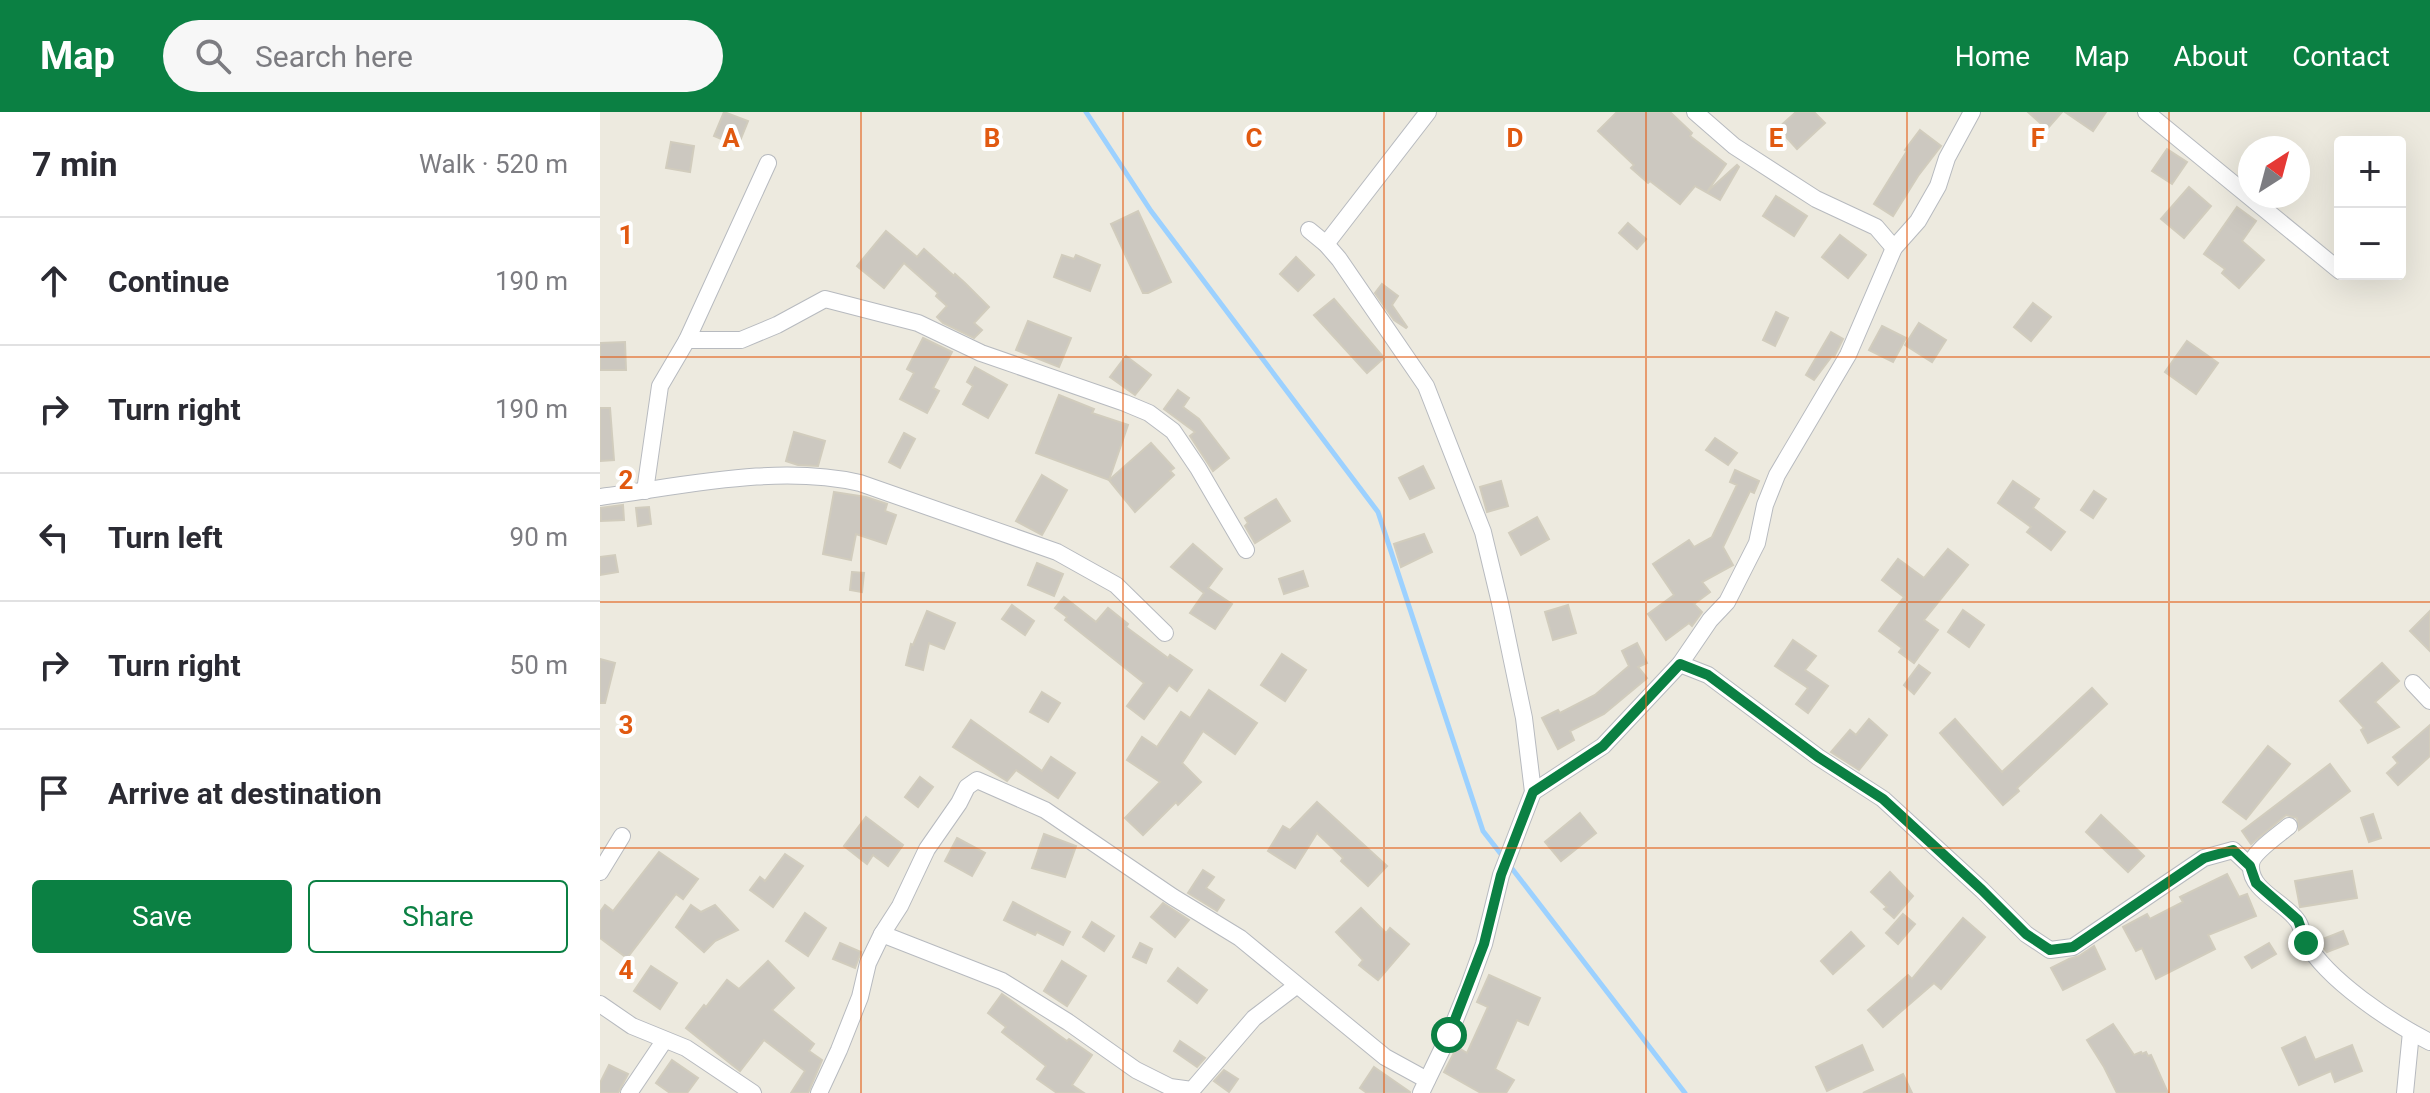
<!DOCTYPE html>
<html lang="en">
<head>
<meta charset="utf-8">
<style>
  body { margin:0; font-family:Roboto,sans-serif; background:#f7f7f7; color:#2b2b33 }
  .controls { position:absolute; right:24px; top:24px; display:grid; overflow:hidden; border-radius:8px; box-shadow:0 8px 32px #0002 }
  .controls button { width:72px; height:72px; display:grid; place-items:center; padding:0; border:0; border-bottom:2px solid #e1e1e2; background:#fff; color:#2b2b33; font:40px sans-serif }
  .compass { position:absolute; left:1638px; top:24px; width:72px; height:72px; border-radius:50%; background:#fff; box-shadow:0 8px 32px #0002; rotate:36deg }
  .stop { position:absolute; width:24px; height:24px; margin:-18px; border:6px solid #0b8043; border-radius:50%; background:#fff }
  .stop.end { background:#0b8043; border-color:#fff; box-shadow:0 2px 8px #0008 }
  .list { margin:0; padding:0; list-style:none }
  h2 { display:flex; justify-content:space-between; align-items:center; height:104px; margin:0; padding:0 32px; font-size:34px }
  h2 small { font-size:26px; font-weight:400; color:#7c7c81 }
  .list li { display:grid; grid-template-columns:52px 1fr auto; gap:24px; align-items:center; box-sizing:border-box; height:128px; padding:0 32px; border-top:2px solid #e1e1e2 }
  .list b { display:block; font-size:30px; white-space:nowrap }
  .list em { font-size:26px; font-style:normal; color:#7c7c81 }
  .actions { display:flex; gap:16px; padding:24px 32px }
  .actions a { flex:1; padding:18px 0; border:2px solid #0b8043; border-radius:8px; text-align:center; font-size:28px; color:#0b8043 }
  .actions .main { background:#0b8043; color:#fff }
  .icon { flex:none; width:44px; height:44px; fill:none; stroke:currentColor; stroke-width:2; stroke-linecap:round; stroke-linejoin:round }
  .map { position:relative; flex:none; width:1830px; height:981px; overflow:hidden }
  header { display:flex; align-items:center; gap:48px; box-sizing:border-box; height:112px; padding:0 40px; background:#0b8043; color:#fff }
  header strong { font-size:38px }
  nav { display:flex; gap:44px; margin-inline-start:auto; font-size:28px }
  .search { width:560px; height:72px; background:#f7f7f7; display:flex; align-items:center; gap:20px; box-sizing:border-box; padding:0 28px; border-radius:44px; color:#7c7c81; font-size:30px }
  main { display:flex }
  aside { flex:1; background:#fff }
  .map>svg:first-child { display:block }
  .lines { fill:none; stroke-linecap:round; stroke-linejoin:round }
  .stream { stroke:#9cd1ff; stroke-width:5 }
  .building { fill:#ccc8c0; stroke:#d1ccbd; stroke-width:2 }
  .street-casing { stroke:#b7babf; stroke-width:18 }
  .street { stroke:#fff; stroke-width:16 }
  .route { stroke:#0b8043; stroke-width:10 }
  .grid { fill:none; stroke:#e15910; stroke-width:2; stroke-opacity:0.55 }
  .grid-label { font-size:26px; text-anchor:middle; font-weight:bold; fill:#e15910; stroke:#fff; stroke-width:8; stroke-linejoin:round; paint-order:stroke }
</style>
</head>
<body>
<header>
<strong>Map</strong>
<div class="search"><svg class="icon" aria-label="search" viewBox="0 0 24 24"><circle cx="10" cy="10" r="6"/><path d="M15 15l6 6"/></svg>Search here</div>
<nav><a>Home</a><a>Map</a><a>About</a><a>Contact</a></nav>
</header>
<main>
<aside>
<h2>7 min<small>Walk · 520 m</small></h2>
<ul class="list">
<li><svg class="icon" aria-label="ahead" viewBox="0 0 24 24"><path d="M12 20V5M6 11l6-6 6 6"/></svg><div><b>Continue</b></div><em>190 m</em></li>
<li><svg class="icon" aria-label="right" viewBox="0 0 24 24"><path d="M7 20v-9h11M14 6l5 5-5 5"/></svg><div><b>Turn right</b></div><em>190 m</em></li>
<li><svg class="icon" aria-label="left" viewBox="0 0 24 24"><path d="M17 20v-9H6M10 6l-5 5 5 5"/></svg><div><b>Turn left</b></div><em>90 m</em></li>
<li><svg class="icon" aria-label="right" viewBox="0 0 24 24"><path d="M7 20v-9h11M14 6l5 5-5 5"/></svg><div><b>Turn right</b></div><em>50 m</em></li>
<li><svg class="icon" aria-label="arrive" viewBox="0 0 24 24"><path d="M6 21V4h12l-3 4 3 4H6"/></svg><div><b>Arrive at destination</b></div></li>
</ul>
<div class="actions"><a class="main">Save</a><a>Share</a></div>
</aside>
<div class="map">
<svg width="1830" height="981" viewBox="0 0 1830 981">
  <rect width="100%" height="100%" fill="#edeadf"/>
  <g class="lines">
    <g class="stream">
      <path d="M486 0 551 99 778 400 883 719 904 746"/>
      <path d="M910 754 1085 981"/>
    </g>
  </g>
  <g class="building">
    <path d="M124 0 148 9 138 34 114 24Z"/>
    <path d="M1017 0H1070L1092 21 1090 24 1126 52 1107 80 1137 53 1139 55 1120 88 1095 74 1080 92 1050 69 1048 71 1031 56 1034 53 998 19Z"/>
    <path d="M1196 0H1214L1225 11 1197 37 1178 16Z"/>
    <path d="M1428 0H1462L1447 17Z"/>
    <path d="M1465 0H1506L1493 19Z"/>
    <path d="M1320 18 1341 34 1318 64 1293 104 1274 92 1307 39 1305 38Z"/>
    <path d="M71 30 94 34 90 60 66 56Z"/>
    <path d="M1567 37 1587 50 1572 72 1552 59Z"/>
    <path d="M1589 75 1611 94 1584 126 1561 107Z"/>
    <path d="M1176 84 1207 104 1194 124 1163 104Z"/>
    <path d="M1637 95 1656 109 1642 129 1664 148 1639 176 1622 161 1625 157 1604 142Z"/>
    <path d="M538 99 571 170 548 181H543L511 112Z"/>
    <path d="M1028 111 1046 127 1037 137 1019 121Z"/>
    <path d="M286 119 317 145 324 137 354 164 355 162 366 172 389 195 374 211 382 218 374 226 343 211 337 205 347 194 336 184 338 181 304 151 284 176 257 154Z"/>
    <path d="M1240 123 1266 143 1248 166 1222 145Z"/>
    <path d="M462 143 474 147 476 143 500 153 490 179 454 165Z"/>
    <path d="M696 145 714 163 698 179 680 162Z"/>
    <path d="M782 172 798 184 792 193 807 215 806 216 794 208 775 181Z"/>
    <path d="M734 187 784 246 767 261 714 203Z"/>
    <path d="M1433 191 1451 205 1431 229 1414 215Z"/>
    <path d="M1176 200 1188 206 1175 234 1163 228Z"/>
    <path d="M428 209 471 226 459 255 416 238Z"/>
    <path d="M1319 211 1346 228 1332 250 1305 233Z"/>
    <path d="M1282 214 1306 226 1293 250 1269 238Z"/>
    <path d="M1231 220 1243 227 1234 245 1232 244 1214 268 1206 263Z"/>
    <path d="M323 226 352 240 333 276 339 279 327 301 300 287 314 261 307 257Z"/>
    <path d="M1587 229 1618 251 1596 282 1565 260Z"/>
    <path d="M25 230 26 258H0V231Z"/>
    <path d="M526 244 551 263 535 283 510 265Z"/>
    <path d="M375 255 407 273 388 306 363 292 373 274 367 270Z"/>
    <path d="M578 278 589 286 583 295 599 307 629 346 613 359 590 324 595 320 564 297Z"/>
    <path d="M459 283 494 297 492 301 528 313 509 368 436 341Z"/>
    <path d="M0 296H10L14 348 0 349Z"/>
    <path d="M194 320 225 329 218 354 198 353 186 349Z"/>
    <path d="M304 321 315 327 300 356 289 350Z"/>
    <path d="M1115 326 1137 341 1128 353 1106 338Z"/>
    <path d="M551 331 574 356 570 359 574 363 535 400 509 368Z"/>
    <path d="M823 354 834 376 810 387 799 366Z"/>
    <path d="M1135 358 1159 369 1154 381 1150 379 1123 435 1133 453 1102 470 1110 480 1094 492 1102 500 1092 514 1089 511 1066 528 1048 502 1074 483 1053 452 1089 428 1094 435 1112 425 1137 373 1130 370Z"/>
    <path d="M442 363 467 378 442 423 416 409Z"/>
    <path d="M901 369 908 394 887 400 880 375Z"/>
    <path d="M1413 369 1439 387 1433 396 1465 420 1451 438 1427 420 1431 415 1398 391Z"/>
    <path d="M1494 379 1506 387 1493 406 1481 398Z"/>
    <path d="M234 380 266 385 287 392 285 399 296 403 286 432 256 422 251 448 223 442Z"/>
    <path d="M676 387 690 409 655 431 645 414 648 411 645 406Z"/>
    <path d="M23 393 24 408 1 409 0 396Z"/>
    <path d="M49 395 51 412 38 414 36 396Z"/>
    <path d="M937 405 949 427 921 443 909 421Z"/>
    <path d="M824 422 832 440 801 455 794 432Z"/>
    <path d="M593 432 622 457 608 476 632 492 615 517 590 501 604 481 571 455Z"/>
    <path d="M1348 437 1368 453 1324 508 1338 518 1314 551 1299 540 1302 536 1279 519 1304 485 1282 468 1298 447 1324 466Z"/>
    <path d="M15 443 18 460 0 463V445Z"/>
    <path d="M437 451 463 462 454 484 428 473Z"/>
    <path d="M703 459 708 474 684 482 679 467Z"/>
    <path d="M252 460 264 461 262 480 250 478Z"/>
    <path d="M464 485 496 510 508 496 528 512 526 515 568 546 570 543 592 558 577 579 569 573 544 607 527 594 544 571 465 508 467 505 455 496Z"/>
    <path d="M412 493 434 509 425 523 402 507Z"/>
    <path d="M968 493 976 521 953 528 945 500Z"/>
    <path d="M1363 498 1384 513 1369 535 1348 520Z"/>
    <path d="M327 499 355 511 344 537 329 531 323 558 306 553 311 532 313 533Z"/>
    <path d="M1830 499V539L1810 519Z"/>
    <path d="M1193 528 1216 544 1205 558 1228 574 1208 601 1196 592 1208 576 1175 554Z"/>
    <path d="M1037 531 1047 551 1038 555 1047 566 1004 602 970 619 974 628 958 637 942 606 958 598 960 601 995 583 1029 554 1022 539Z"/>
    <path d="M682 542 706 558 685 589 661 573Z"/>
    <path d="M0 547 15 551 5 591H0Z"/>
    <path d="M1782 551 1799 569 1775 590 1799 615 1768 631 1761 618 1764 616 1740 589Z"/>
    <path d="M1319 553 1330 561 1314 582 1304 573Z"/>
    <path d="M1492 576 1507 592 1417 676 1419 679 1403 693 1340 621 1355 607 1402 660Z"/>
    <path d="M609 578 657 611 635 642 603 619 582 651 601 670 578 693 576 690 543 723 525 706 560 670 527 648 542 625 557 635 581 600 590 606Z"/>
    <path d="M442 580 460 591 448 610 430 600Z"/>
    <path d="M1269 607 1287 623 1259 658 1231 640 1250 618 1256 623Z"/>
    <path d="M371 608 442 659 451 645 475 661 458 686 416 658 407 669 353 635Z"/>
    <path d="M1830 613V644L1798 673 1787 661 1798 651 1793 645Z"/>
    <path d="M1668 634 1690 652 1646 707 1623 690Z"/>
    <path d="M1730 652 1750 679 1699 718 1697 706 1686 703 1651 732 1642 719Z"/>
    <path d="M320 665 333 675 318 695 305 685Z"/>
    <path d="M717 690 787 754 768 774 741 749 743 746 717 721 695 756 668 739 683 714 690 718Z"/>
    <path d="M980 701 996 721 961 749 945 730Z"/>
    <path d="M1773 702 1781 726 1769 730 1761 706Z"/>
    <path d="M1501 703 1544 744 1528 760 1486 720Z"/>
    <path d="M266 705 303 733 288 754 273 743 267 752 244 734Z"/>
    <path d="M444 722 476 734 465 765 432 756Z"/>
    <path d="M357 726 385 741 372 764 345 749Z"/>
    <path d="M59 740 98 767 83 787 76 782 27 846 0 826V800L5 793 13 799Z"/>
    <path d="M185 742 203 754 173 795 150 778 160 765 165 769Z"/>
    <path d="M603 758 614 765 606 776 624 788 617 799 588 781Z"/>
    <path d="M1752 759 1757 786 1700 795 1695 769Z"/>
    <path d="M1290 760 1313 784 1294 806 1284 797 1287 795 1271 780Z"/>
    <path d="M1627 762 1639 785 1647 782 1656 804 1608 823 1615 837 1556 867 1542 836 1536 839 1523 815 1547 802 1550 807 1583 790 1580 785Z"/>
    <path d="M413 790 470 820 463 833 437 820 435 823 404 808Z"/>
    <path d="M563 791 589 808 575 825 551 805Z"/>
    <path d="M91 793 101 800 115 793 138 818 115 829 104 840 76 815Z"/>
    <path d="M761 796 786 821 790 816 809 832 778 868 759 853 763 848 736 820Z"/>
    <path d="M205 801 226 816 208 844 186 829Z"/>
    <path d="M1303 802 1315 812 1298 832 1286 821Z"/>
    <path d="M1363 806 1385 825 1341 877 1334 871 1283 915 1268 898 1308 863 1312 867Z"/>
    <path d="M492 810 514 824 504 839 483 825Z"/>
    <path d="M1743 819 1748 832 1727 840 1718 829Z"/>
    <path d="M1251 820 1264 834 1233 862 1221 849Z"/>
    <path d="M240 831 261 840 255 856 233 847Z"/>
    <path d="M540 831 552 837 546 851 533 845Z"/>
    <path d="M1669 831 1676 842 1652 856 1645 845Z"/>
    <path d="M1494 834 1505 857 1463 878 1451 856 1469 847 1479 844Z"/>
    <path d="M168 849 194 876 172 898 214 932 209 939 222 948 208 981H191L205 959 164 928 140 959 86 916 104 893 106 895 127 868 139 877Z"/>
    <path d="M462 849 486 864 467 894 444 879Z"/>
    <path d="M51 854 77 871 60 897 34 879Z"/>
    <path d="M578 856 607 878 597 891 568 869Z"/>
    <path d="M889 863 940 886 928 913 917 908 895 957 914 968 906 981H881L844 960 857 935 867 941 888 895 877 890Z"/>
    <path d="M402 882 467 929 469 927 492 943 472 973 484 981H457L437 967 446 954 402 920 406 915 388 901Z"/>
    <path d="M1513 912 1534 943 1541 940 1542 942 1546 940 1548 944 1551 943 1568 981H1517L1504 955 1487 928Z"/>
    <path d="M1705 925 1715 948 1752 933 1762 959 1735 970 1731 959 1699 973 1682 936Z"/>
    <path d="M580 929 605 946 597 955 574 939Z"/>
    <path d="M1262 933 1273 958 1227 979 1216 955Z"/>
    <path d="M72 948 98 966 87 981H70L56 971Z"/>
    <path d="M9 953 28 962 18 981H0V971Z"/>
    <path d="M774 955 810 980V981H767L760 976Z"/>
    <path d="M624 958 638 967 629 980 614 969Z"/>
    <path d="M1303 962 1312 981H1263Z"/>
  </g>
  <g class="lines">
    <defs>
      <g id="street">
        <path d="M1095 0 1134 34 1216 87 1276 115 1294 136"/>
        <path d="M1546 0 1740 159"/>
        <path d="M709 118 726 132 739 147 826 274 883 420 900 491 924 606 933 680 901 763 884 832 868 876 849 923 821 981"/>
        <path d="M726 132 828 0"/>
        <path d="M87 228H141L177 213 225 187 318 211 381 241 525 291 549 301 573 319 598 356 646 438"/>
        <path d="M45 379 60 274 87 228 168 51"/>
        <path d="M0 385C84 374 177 352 260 371L457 440 516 473 565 521"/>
        <path d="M1080 552 1108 563 1218 645 1283 687 1382 778 1426 822 1450 838 1473 835 1604 746 1633 738 1650 754"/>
        <path d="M1813 571 1830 589"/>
        <path d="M933 680 1003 634 1080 552 1110 508 1127 490 1157 431 1165 393 1177 363 1248 243 1294 136 1318 109 1338 74 1347 46 1372 0"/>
        <path d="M1689 714C1680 722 1651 741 1651 753 1649 778 1684 790 1697 808 1702 814 1702 823 1706 830 1727 868 1792 911 1830 930"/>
        <path d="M0 760 22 724"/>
        <path d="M282 822 402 869 468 910 536 958 570 975 592 978 654 906 696 874"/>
        <path d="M0 892 32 914 86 936 153 981"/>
        <path d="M29 981 64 929"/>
        <path d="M219 981 239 938 260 885 268 851 282 822 300 794 327 737 359 691 367 675 377 668 445 698 573 785 640 826 785 945 827 968"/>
        <path d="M1805 981 1811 920"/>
      </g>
    </defs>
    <use href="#street" class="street-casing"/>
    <use href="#street" class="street"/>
  </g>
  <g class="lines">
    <path class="route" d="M849 923 884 832 901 763 933 680 1003 634 1080 552 1108 563 1218 645 1283 687 1382 778 1426 822 1450 838 1473 835 1604 746 1633 738 1650 754 1656 771 1698 808 1706 831"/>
  </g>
  <path class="grid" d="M261 0V981M523 0V981M784 0V981M1046 0V981M1307 0V981M1569 0V981M0 245H1830M0 490H1830M0 736H1830"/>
  <g class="grid-label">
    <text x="131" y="35">A</text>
    <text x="392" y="35">B</text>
    <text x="654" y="35">C</text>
    <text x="915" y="35">D</text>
    <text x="1176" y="35">E</text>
    <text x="1438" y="35">F</text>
    <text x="26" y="132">1</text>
    <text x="26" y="377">2</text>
    <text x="26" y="622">3</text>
    <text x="26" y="867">4</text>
  </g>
</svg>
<div class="controls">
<button>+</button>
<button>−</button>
</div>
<svg class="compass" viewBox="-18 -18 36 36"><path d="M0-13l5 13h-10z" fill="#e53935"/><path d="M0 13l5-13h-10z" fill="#7c7c81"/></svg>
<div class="stop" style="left:849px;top:923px"></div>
<div class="stop end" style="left:1706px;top:831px"></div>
</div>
</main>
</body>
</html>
